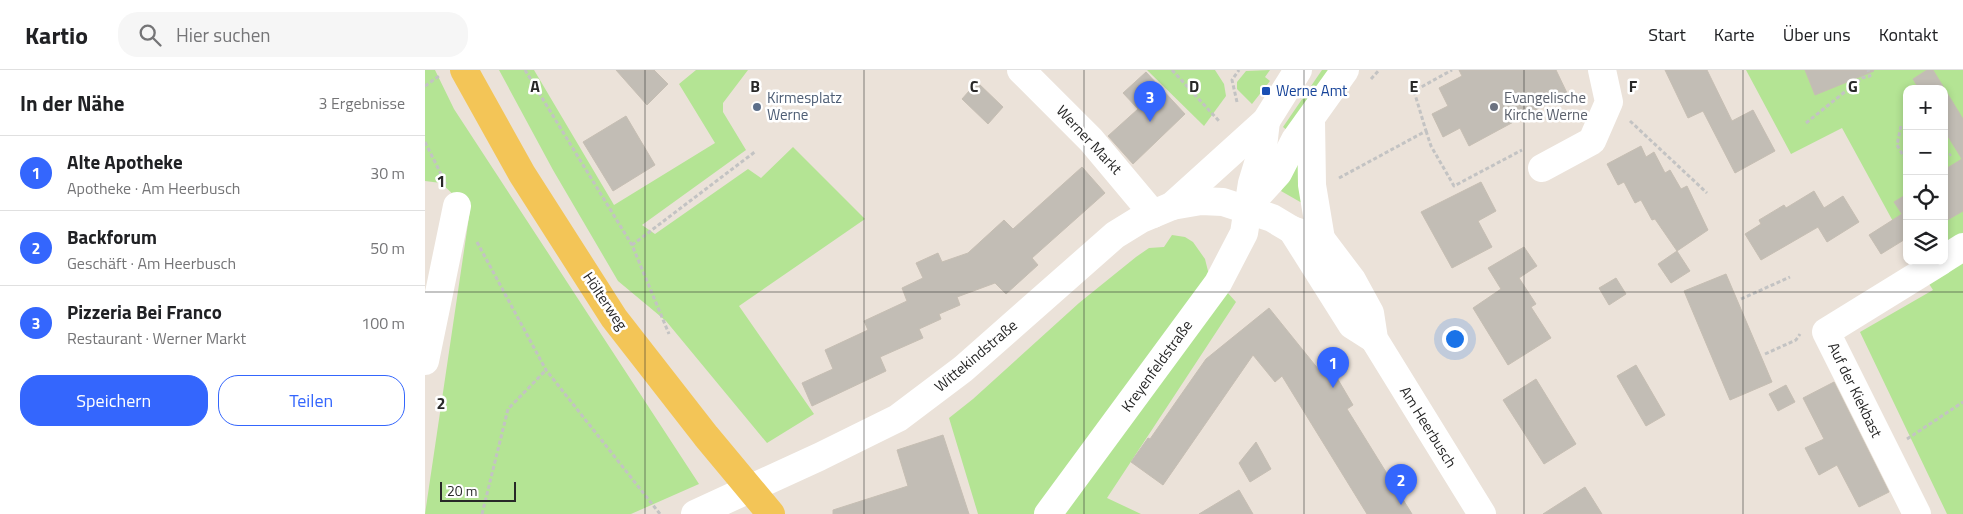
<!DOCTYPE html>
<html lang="de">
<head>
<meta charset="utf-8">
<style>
  body { margin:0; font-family:"Titillium Web",sans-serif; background:#f6f6f6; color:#202124 }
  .controls { position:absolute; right:15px; top:15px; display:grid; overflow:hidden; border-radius:10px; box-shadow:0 2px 8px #0003 }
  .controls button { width:45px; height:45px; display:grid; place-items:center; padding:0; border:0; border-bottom:1px solid #e0e0e0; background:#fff; color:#202124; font:25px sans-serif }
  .scale { position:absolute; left:15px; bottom:12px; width:76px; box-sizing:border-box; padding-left:5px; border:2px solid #282828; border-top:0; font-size:14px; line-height:18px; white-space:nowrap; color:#282828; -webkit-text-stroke:4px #fff; paint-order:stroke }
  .you { position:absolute; left:1029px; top:268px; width:18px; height:18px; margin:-12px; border:4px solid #fff; border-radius:50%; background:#1a73e8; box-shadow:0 0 0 8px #1a73e833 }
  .badge { display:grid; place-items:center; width:32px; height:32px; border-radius:50%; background:#3466fd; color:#fff; font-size:16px; font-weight:700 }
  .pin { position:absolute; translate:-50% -41px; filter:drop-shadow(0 1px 2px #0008) }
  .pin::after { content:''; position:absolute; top:26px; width:18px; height:15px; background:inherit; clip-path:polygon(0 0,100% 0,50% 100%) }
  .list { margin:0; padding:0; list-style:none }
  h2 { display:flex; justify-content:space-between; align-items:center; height:65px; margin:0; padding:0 20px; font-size:21px }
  h2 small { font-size:16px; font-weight:400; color:#757577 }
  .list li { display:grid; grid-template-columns:32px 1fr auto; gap:15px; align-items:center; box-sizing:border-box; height:75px; padding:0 20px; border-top:1px solid #e0e0e0 }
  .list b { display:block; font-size:19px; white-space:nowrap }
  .list p { margin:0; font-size:16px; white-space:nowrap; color:#757577 }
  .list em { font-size:16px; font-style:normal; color:#757577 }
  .actions { display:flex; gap:10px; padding:15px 20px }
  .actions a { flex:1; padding:11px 0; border:1px solid #3466fd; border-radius:20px; text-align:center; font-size:18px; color:#3466fd }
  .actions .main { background:#3466fd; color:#fff }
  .icon { flex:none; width:28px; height:28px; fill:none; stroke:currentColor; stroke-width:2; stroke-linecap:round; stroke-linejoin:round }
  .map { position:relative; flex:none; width:1538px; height:444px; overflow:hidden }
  header { display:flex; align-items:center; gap:30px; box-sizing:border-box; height:70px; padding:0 25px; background:#fff; border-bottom:1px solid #e0e0e0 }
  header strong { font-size:24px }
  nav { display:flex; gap:28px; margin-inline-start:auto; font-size:18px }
  .search { width:350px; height:45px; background:#f6f6f6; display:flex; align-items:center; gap:12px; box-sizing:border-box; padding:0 18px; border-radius:20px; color:#757577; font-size:19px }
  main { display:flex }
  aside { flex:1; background:#fff }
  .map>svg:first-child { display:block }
  .green { fill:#b4e494 }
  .building { fill:#c2bdb5; stroke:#c6beb3 }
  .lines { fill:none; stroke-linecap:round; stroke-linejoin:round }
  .path { stroke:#c3c3c3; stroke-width:3; stroke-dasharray:4 2.5; stroke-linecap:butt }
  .minor { stroke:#fff; stroke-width:28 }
  .major { stroke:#f3c557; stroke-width:28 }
  .grid { fill:none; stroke:#282828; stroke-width:1; stroke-opacity:0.55 }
  .transit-dot { fill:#1a4fb4; stroke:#fff; stroke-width:2 }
  .service-dot { fill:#5c6f8a; stroke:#fff; stroke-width:2 }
  .worship-dot { fill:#6b7280; stroke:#fff; stroke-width:2 }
  .labels { text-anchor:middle; stroke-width:5; stroke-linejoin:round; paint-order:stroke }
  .transit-label { font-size:15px; fill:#164399; stroke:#fff; text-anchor:start }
  .service-label { font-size:15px; fill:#4e5e75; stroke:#fff; text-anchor:start }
  .worship-label { font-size:15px; fill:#5b616d; stroke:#fff; text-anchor:start }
  .street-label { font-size:15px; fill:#282828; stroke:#fff }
  .grid-label { font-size:16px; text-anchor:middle; font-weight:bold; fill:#282828; stroke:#fff; stroke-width:5; stroke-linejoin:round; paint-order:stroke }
</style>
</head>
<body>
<header>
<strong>Kartio</strong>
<div class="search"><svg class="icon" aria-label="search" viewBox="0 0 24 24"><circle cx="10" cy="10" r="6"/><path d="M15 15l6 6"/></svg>Hier suchen</div>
<nav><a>Start</a><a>Karte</a><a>Über uns</a><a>Kontakt</a></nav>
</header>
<main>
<aside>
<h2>In der Nähe<small>3 Ergebnisse</small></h2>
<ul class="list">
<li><span class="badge">1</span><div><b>Alte Apotheke</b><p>Apotheke · Am Heerbusch</p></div><em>30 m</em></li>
<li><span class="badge">2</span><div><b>Backforum</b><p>Geschäft · Am Heerbusch</p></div><em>50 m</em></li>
<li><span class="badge">3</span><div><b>Pizzeria Bei Franco</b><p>Restaurant · Werner Markt</p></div><em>100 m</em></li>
</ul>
<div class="actions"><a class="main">Speichern</a><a>Teilen</a></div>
</aside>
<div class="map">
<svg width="1538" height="444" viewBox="0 0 1538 444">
  <rect width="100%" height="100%" fill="#ebe2d9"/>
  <g class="green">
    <path d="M0 0H10L29 39 274 414 206 444H0L45 140 16 113 0 111Z"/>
    <path d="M74 0H109L189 135 290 73 254 14 271 0H323L298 33V42L321 80 217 155 230 164 323 99 336 108 368 77 440 149 314 236 389 344 342 373 241 251 193 211 128 100Z"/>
    <path d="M722 0H790L799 14 801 26 779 56Z"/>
    <path d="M845 0 840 7 845 11 827 34 812 19V12L821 1Z"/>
    <path d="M897 0H904L863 61 858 57Z"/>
    <path d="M1321 0H1538V444H1522L1435 262 1508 220 1489 191H1519V19H1482V177L1417 58 1366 84Z"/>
    <path d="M872 84 877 133 856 121Z"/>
    <path d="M747 165 760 167 768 172 780 189 783 201 811 232 682 428 716 444H553L524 348 548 329 654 233 711 187 724 178 739 177Z"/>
  </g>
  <g class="building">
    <path d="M191 0H229L243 14 222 35Z"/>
    <path d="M1034 0H1131L1142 23 1044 76 1035 58 1018 67 1007 44 1023 36 1014 18 1037 6Z"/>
    <path d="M1240 0H1282L1307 51 1328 40 1350 81 1310 103 1278 41 1263 48Z"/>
    <path d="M1380 0H1448L1449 1 1390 25Z"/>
    <path d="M1502 0H1508L1538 49V141L1519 152V100L1537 89 1519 60V19H1494L1488 9Z"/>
    <path d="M721 2 760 44 708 94 683 66 713 39 698 23Z"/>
    <path d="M552 12 578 37 563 54 537 29Z"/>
    <path d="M201 46 230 95 188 121 158 72Z"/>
    <path d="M1216 76 1221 87 1229 82 1240 103 1245 100 1256 119 1262 116 1283 160 1252 181 1230 149 1227 150 1216 130 1210 133 1199 112 1193 115 1182 94Z"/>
    <path d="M657 97 680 123 607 188 613 195 581 224 570 213 532 227 535 235 514 244 516 249 494 259 498 268 455 287 461 301 387 336 377 313 408 299 400 280 443 260 439 251 482 231 477 218 498 208 491 193 513 183 517 192 543 183 579 150 588 159Z"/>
    <path d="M1056 112 1071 141 1053 151 1067 177 1027 198 996 142Z"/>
    <path d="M1389 121 1399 138 1418 126 1434 152 1402 172 1393 157 1336 190 1320 164 1336 154 1334 150 1359 135 1361 138Z"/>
    <path d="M1482 124V168L1456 184 1444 165 1477 144 1469 132Z"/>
    <path d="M1099 177 1112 196 1094 208 1111 234 1106 237 1126 268 1083 295 1048 238 1076 219 1063 198Z"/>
    <path d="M1252 181 1265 201 1246 213 1233 194Z"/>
    <path d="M1301 204 1347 312 1305 330 1259 221Z"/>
    <path d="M1191 208 1201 224 1184 235 1174 218Z"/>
    <path d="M844 238 894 300 905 296 928 335 922 339 987 444H942L857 306 850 312 828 285 738 415 706 392 723 368 725 369 781 289Z"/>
    <path d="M1211 295 1240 345 1221 356 1192 306Z"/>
    <path d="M1111 309 1151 374 1119 394 1078 330Z"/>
    <path d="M1409 312 1464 422 1434 437 1412 395 1394 405 1380 378 1399 369 1378 328Z"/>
    <path d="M1361 315 1370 332 1353 341 1344 324Z"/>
    <path d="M518 365 544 444H408V440L483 416 472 380Z"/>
    <path d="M831 372 846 399 825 412 814 393Z"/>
    <path d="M1160 417 1177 444H1118Z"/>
    <path d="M814 420 828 444H774Z"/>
  </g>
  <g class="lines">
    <g class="path">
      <path d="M100 0 207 175 244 264"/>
      <path d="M747 0 794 51"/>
      <path d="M946 9 954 0"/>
      <path d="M0 16 14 6"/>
      <path d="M812 32 807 10 814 0"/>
      <path d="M1205 51 1282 123"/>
      <path d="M1381 53 1437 8 1445 6 1443 0"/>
      <path d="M1476 56 1472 75 1482 92"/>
      <path d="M1001 61 1006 76 1029 116 1097 80"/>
      <path d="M0 72 21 114"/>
      <path d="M1519 89 1526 84"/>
      <path d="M914 108 1001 61 989 21 1027 0"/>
      <path d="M52 172 121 300 235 444"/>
      <path d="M207 175 331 81"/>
      <path d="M1316 229 1365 207"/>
      <path d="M1340 284 1371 270 1375 264"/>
      <path d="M1482 369 1538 332"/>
      <path d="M57 444 83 339 121 300"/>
    </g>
    <g class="minor">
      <path d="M596 0 666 70 728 144"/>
      <path d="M886 51 887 115 896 169"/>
      <path d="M1117 98 1167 71 1184 32 1177 0"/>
      <path d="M824 135 853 103 870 70 920 0"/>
      <path d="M747 136 841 51 873 0"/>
      <path d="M867 160 927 255 949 269"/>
      <path d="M1519 189 1538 177"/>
      <path d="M0 291 32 136"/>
      <path d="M270 444 394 387 473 348 538 299 690 165 716 149 747 136 776 131 798 132 847 148 867 160 896 169 927 210 945 243 949 269 1057 444"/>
      <path d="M623 444 793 213 819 163 827 113 838 77 841 51"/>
      <path d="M1492 444 1401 262 1516 191"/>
    </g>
    <path class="major" d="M39 0 97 104 189 248 281 366 346 444"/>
  </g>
  <path class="grid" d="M220 0V444M439 0V444M659 0V444M879 0V444M1099 0V444M1318 0V444M0 222H1538"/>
  <rect class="transit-dot" x="836" y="16" width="10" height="10" rx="2.5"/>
  <circle class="service-dot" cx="332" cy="37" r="5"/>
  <circle class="worship-dot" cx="1069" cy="37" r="5"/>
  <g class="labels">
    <g class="transit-label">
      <text x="851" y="26">Werne Amt</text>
    </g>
    <g class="service-label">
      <text x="342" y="33">Kirmesplatz<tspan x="342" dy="17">Werne</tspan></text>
    </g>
    <g class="worship-label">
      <text x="1079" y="33">Evangelische<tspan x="1079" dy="17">Kirche Werne</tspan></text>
    </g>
    <g class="street-label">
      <text transform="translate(664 70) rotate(47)" y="5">Werner Markt</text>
      <text transform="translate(180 231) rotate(56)" y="5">Hölterweg</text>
      <text transform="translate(551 286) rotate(-40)" y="5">Wittekindstraße</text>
      <text transform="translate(732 296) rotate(-54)" y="5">Kreyenfeldstraße</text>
      <text transform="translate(1430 320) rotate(64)" y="5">Auf der Kiekbast</text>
      <text transform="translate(1003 357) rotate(58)" y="5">Am Heerbusch</text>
    </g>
  </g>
  <g class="grid-label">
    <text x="110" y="22">A</text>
    <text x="330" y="22">B</text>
    <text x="549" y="22">C</text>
    <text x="769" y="22">D</text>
    <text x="989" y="22">E</text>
    <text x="1208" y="22">F</text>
    <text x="1428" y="22">G</text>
    <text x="16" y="117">1</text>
    <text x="16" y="339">2</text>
  </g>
</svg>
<div class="controls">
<button>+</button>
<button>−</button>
<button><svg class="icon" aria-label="locate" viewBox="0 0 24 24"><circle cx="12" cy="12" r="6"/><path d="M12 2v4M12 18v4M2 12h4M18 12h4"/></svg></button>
<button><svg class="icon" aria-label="layers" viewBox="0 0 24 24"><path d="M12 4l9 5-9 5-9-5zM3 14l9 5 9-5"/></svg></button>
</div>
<div class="scale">20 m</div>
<div class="you"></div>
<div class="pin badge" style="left:908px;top:318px">1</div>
<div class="pin badge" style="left:976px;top:435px">2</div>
<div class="pin badge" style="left:725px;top:52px">3</div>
</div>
</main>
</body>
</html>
